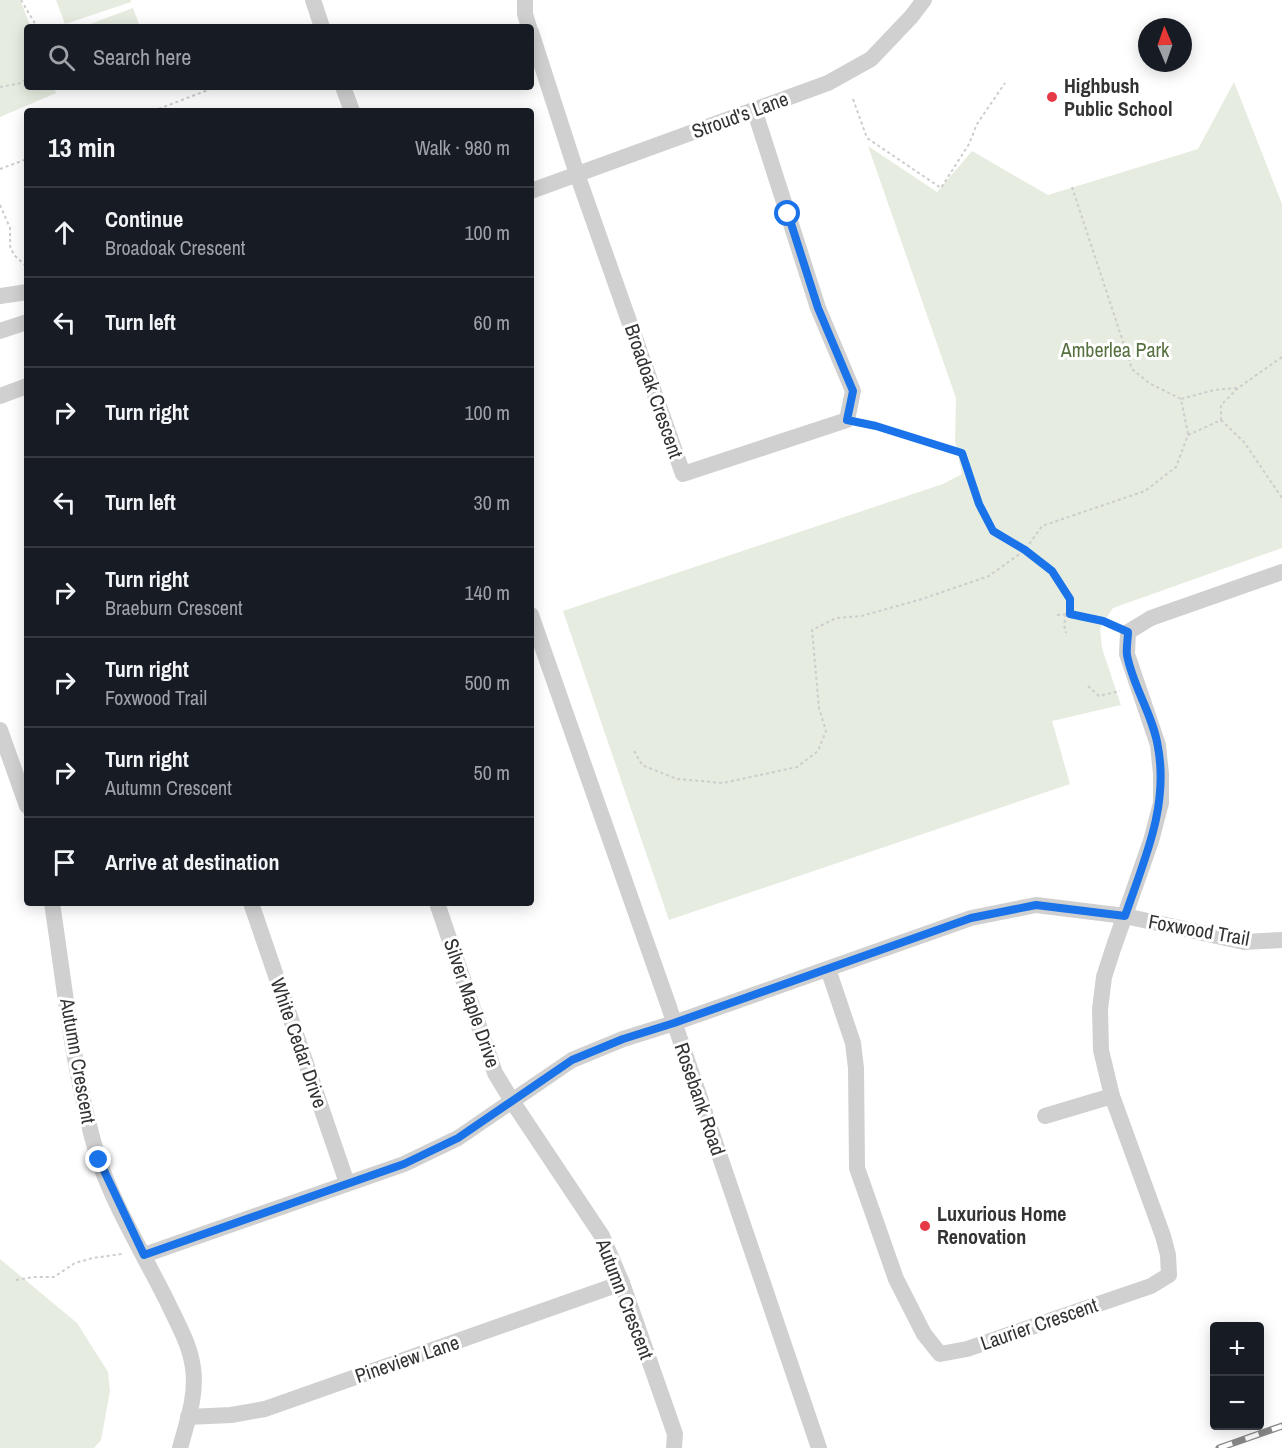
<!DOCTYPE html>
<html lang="en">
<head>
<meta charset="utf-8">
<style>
  body { margin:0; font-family:"Archivo Narrow",sans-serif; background:#242831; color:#f1f3f6 }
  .controls { position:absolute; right:18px; bottom:18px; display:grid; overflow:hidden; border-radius:6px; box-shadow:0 3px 15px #0003 }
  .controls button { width:54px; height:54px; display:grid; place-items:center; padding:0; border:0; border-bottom:2px solid #363941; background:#171b24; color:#f1f3f6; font:30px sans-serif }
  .compass { position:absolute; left:1138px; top:18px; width:54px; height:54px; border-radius:50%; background:#171b24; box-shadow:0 3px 15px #0003; rotate:358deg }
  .stop { position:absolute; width:18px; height:18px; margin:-14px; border:4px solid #1a73e8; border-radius:50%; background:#fff }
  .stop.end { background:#1a73e8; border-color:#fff; box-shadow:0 2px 6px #0008 }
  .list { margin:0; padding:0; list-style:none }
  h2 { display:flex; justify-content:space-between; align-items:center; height:78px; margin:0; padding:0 24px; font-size:26px }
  h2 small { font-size:20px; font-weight:400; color:#9ea1a6 }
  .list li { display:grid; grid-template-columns:39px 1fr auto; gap:18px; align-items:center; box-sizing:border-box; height:90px; padding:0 24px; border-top:2px solid #363941 }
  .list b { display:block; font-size:22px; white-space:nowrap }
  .list p { margin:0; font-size:20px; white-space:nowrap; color:#9ea1a6 }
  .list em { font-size:20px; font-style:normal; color:#9ea1a6 }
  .icon { flex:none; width:33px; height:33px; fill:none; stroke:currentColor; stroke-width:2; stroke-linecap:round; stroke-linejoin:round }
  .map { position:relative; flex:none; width:1282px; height:1448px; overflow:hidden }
  .search { position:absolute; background:#171b24; box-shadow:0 3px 15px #0003; left:24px; top:24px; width:510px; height:66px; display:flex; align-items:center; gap:15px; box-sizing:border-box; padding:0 21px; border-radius:6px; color:#9ea1a6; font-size:22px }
  .panel { position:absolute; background:#171b24; box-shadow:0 3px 15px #0003; left:24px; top:108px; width:510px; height:798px; border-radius:6px }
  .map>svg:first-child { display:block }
  .green { fill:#e6ecdf }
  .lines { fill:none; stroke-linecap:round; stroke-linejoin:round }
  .path { stroke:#cdcdcd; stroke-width:2; stroke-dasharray:3 3; stroke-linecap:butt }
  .minor { stroke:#d0d0d0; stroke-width:16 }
  .rail-casing { stroke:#888; stroke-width:7 }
  .rail { stroke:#fff; stroke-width:4.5; stroke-dasharray:14; stroke-linecap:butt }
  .route { stroke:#1a73e8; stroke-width:8 }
  .poi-dot { fill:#e63946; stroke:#fff; stroke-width:2 }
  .labels { text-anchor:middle; stroke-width:6; stroke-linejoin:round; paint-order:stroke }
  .poi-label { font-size:20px; font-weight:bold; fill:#333; stroke:#fff; text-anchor:start }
  .street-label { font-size:20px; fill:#333; stroke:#fff }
  .park-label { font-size:20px; fill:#56703f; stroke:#fff }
</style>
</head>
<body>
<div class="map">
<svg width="1282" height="1448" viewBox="0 0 1282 1448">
  <rect width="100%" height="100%" fill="#fff"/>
  <g class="green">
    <path d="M0 0H20L31 27H27V87H54L56 93 0 117Z"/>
    <path d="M56 0H131V2L65 24Z"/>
    <path d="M133 8 140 27H82Z"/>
    <path d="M1234 82 1282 204V548L1113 608 1100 628 1102 648 1121 705 1052 721 1070 784 669 920 563 611 943 484 962 474 955 442 956 398 868 146 937 192 972 151 1048 195 1198 149Z"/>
    <path d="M0 1259 77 1323 108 1372 110 1391 101 1440 94 1448H0Z"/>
  </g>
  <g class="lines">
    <g class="path">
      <path d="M21 0 37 27"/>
      <path d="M0 87 21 83 27 78"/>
      <path d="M853 99 867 138 941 188 969 144 977 124 1005 83"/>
      <path d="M153 111 216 87"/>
      <path d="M0 169 27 159"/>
      <path d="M1072 187 1132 369 1149 383 1181 399"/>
      <path d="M0 205 10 228V246L14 255 27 267"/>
      <path d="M1221 420 1244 442 1282 498"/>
      <path d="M862 423 876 426 962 453 979 504 993 531 1025 550 1052 571 1070 599V614L1103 621 1114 626"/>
      <path d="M1188 434 1181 399 1214 390 1238 388"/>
      <path d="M1066 614 1064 625 1066 633"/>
      <path d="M1057 615 1067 614"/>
      <path d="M1088 686 1099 696 1120 691"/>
      <path d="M634 751 642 765 677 779 723 783 797 767 818 751 826 731 819 708 812 630 836 618 861 616 919 600 989 576 1025 550 1042 526 1145 491 1176 467 1188 435 1221 420V405L1238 388 1282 357"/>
      <path d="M16 1280 34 1277H54L75 1263 93 1258 122 1254"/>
    </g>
    <g class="minor">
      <path d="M313 0 322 27"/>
      <path d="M525 0V14L529 27"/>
      <path d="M531 32 577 174 683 474 847 420 853 391 818 308 754 109"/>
      <path d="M343 87 352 111"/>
      <path d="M531 191 828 83 871 59 911 17 924 0"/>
      <path d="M0 296 27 292"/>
      <path d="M0 331 27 322"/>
      <path d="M0 396 27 386"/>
      <path d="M531 615 668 1004 819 1448"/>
      <path d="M0 730 27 806"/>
      <path d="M52 903C65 988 73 1075 98 1158 114 1206 144 1255 167 1301 177 1323 190 1344 193 1368 197 1395 187 1422 180 1448"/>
      <path d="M251 903 347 1183"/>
      <path d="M437 903 495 1073 512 1101 602 1236 622 1283 667 1411 675 1434 674 1448"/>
      <path d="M828 969 853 1043 856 1068 857 1168 896 1279 924 1334 940 1354 967 1349 1151 1286 1169 1275 1168 1255 1163 1236 1112 1096 1101 1050 1100 1009 1104 977 1113 949 1151 841 1161 803V774L1158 745 1127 654 1128 632 1151 618 1282 572"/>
      <path d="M1045 1116 1112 1096"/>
      <path d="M144 1255 404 1164 458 1138 572 1060 623 1039 674 1023 971 918 1036 905 1125 916 1244 942 1282 940"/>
      <path d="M188 1417 231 1415 265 1409 622 1283"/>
    </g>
    <defs>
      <path id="rail" d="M1219 1448 1282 1426"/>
    </defs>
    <use href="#rail" class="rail-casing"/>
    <use href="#rail" class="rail"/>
  </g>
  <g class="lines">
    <path class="route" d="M99 1160 144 1255 404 1164 458 1138 572 1060 623 1039 674 1023 971 918 1036 905 1125 916C1144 860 1169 807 1158 747 1153 715 1133 687 1127 655 1126 648 1128 639 1128 632L1103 621 1070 614V599L1052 571 1025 550 993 531 979 504 962 453 876 426 847 420 853 391 818 308 788 214"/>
  </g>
  <g class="poi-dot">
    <circle cx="1052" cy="97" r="6"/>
    <circle cx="925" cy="1226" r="6"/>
  </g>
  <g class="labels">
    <g class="poi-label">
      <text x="1064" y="93">Highbush<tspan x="1064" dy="23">Public School</tspan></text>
      <text x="937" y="1221">Luxurious Home<tspan x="937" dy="23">Renovation</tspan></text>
    </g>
    <g class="street-label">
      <text transform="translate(740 115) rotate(-20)" y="7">Stroud's Lane</text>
      <text transform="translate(654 391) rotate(71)" y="7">Broadoak Crescent</text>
      <text transform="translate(1199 930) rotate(10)" y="7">Foxwood Trail</text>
      <text transform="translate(472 1003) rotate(71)" y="7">Silver Maple Drive</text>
      <text transform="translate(299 1043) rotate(71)" y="7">White Cedar Drive</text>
      <text transform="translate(78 1061) rotate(80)" y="7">Autumn Crescent</text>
      <text transform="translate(700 1099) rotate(71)" y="7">Rosebank Road</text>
      <text transform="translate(625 1299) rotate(69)" y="7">Autumn Crescent</text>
      <text transform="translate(1039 1324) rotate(-19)" y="7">Laurier Crescent</text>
      <text transform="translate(407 1359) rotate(-19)" y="7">Pineview Lane</text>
    </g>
    <g class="park-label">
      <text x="1115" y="357">Amberlea Park</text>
    </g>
  </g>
</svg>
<div class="controls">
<button>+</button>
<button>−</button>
</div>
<svg class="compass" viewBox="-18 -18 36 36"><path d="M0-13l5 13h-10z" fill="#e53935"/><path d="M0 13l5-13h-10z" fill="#9ea1a6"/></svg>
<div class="stop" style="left:788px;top:214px"></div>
<div class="stop end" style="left:99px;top:1160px"></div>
<div class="search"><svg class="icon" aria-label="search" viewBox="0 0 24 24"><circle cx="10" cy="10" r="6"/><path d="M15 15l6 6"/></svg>Search here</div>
<section class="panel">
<h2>13 min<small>Walk · 980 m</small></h2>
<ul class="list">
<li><svg class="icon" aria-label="ahead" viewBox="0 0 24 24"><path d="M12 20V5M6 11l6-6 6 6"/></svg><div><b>Continue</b><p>Broadoak Crescent</p></div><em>100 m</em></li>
<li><svg class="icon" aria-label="left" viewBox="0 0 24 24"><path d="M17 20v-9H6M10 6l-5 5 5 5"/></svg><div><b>Turn left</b></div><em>60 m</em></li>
<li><svg class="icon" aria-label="right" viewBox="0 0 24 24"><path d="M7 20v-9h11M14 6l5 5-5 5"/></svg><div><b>Turn right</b></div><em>100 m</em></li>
<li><svg class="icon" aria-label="left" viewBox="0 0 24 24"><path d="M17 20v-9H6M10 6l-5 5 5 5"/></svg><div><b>Turn left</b></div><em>30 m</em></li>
<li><svg class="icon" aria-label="right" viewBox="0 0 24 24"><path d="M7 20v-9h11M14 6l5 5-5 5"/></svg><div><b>Turn right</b><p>Braeburn Crescent</p></div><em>140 m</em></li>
<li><svg class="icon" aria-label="right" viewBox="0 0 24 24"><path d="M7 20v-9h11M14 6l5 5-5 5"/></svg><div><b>Turn right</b><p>Foxwood Trail</p></div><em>500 m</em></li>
<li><svg class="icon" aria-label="right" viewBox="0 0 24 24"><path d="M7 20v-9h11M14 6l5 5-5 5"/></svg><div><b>Turn right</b><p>Autumn Crescent</p></div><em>50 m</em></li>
<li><svg class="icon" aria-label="arrive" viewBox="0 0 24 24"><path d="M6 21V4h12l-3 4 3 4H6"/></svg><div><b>Arrive at destination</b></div></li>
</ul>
</section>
</div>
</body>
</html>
